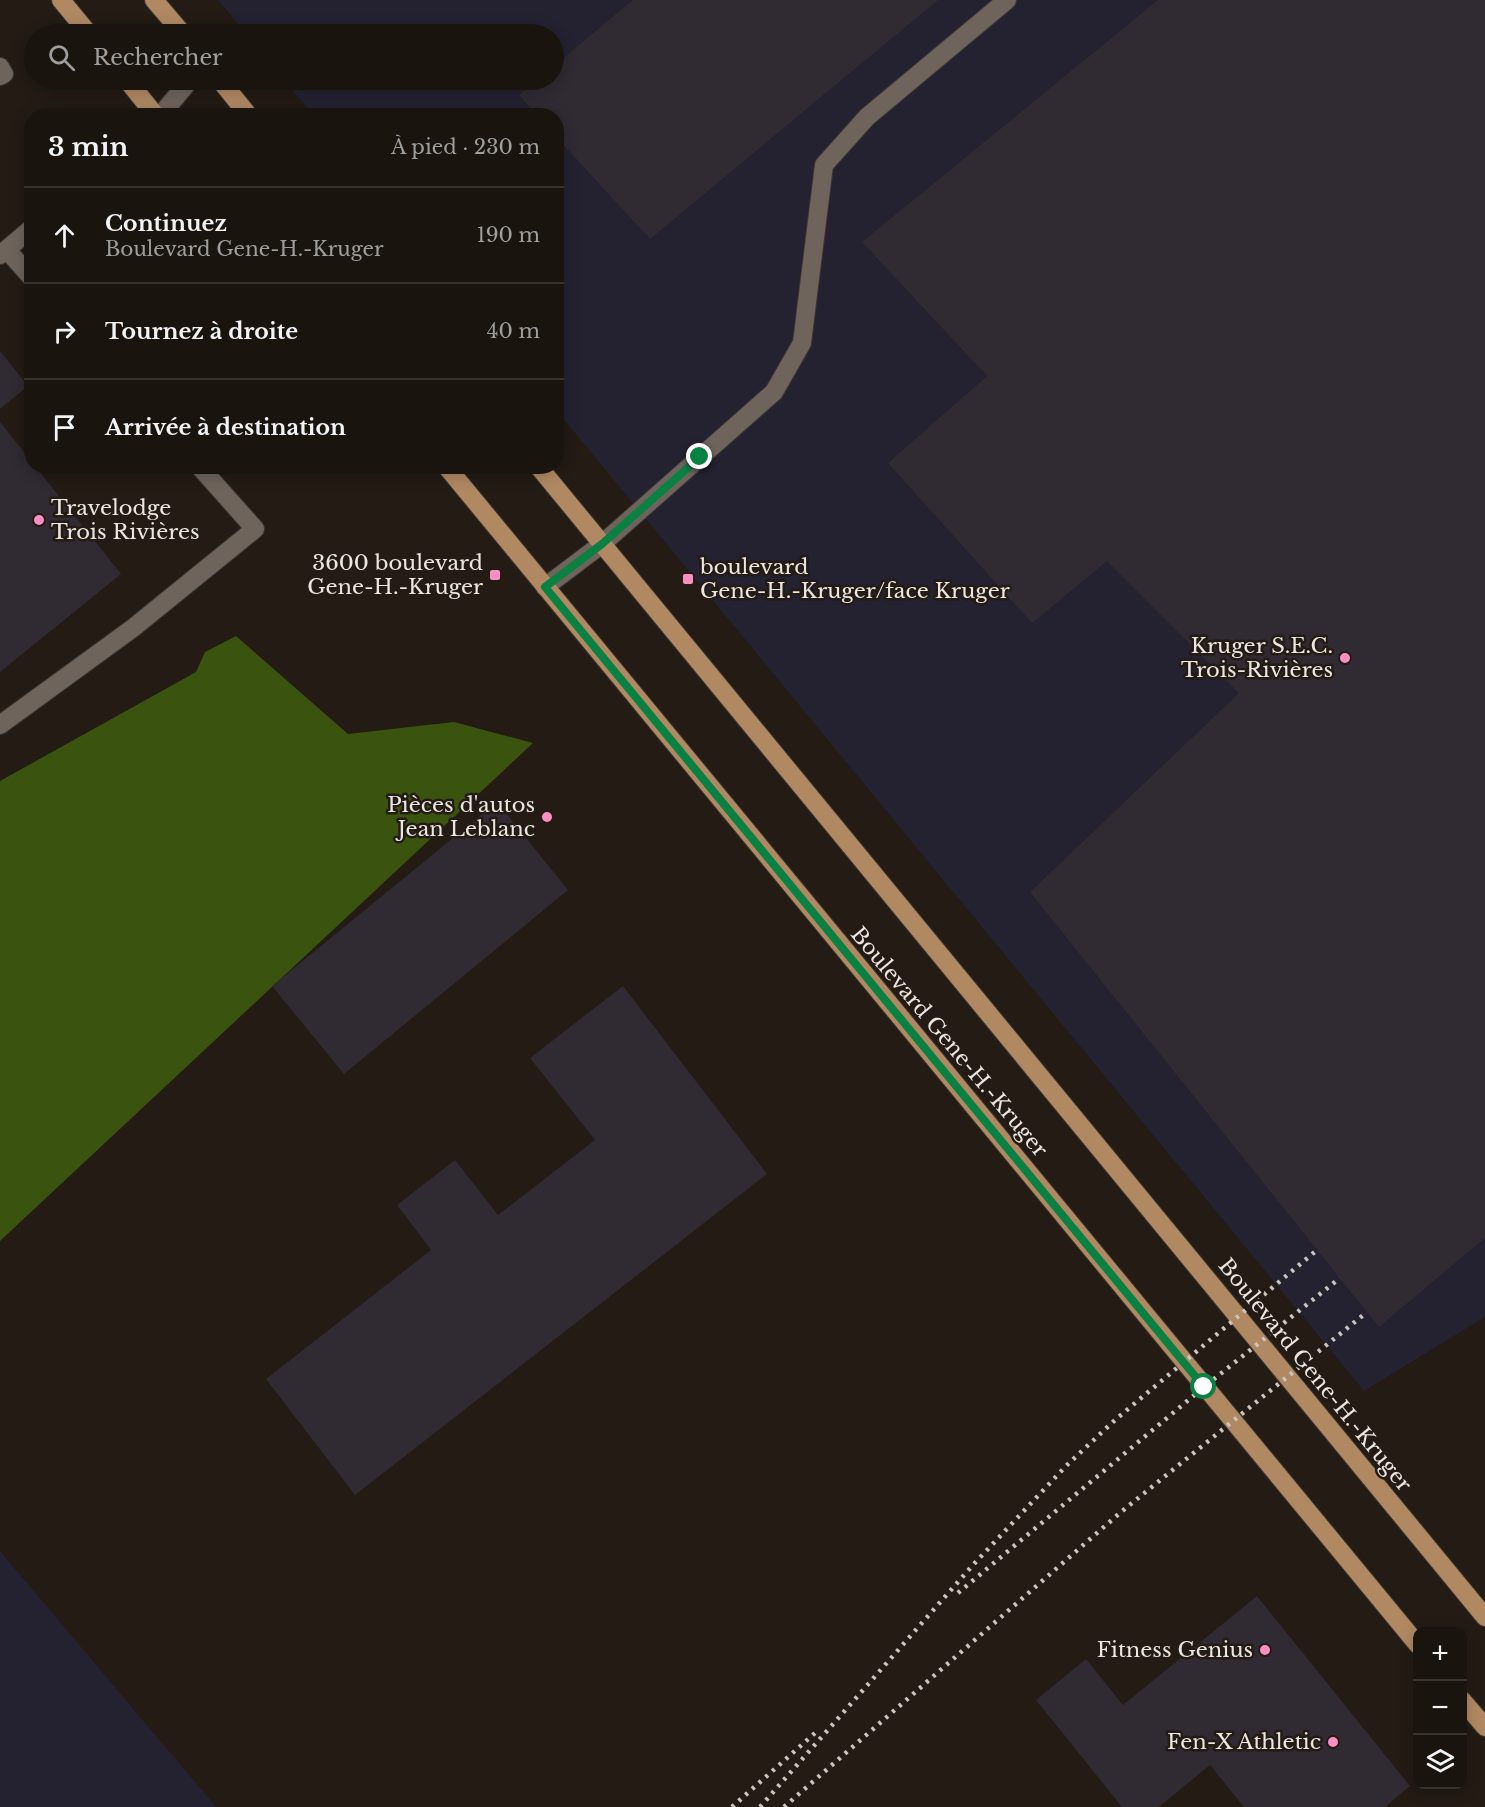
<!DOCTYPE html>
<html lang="fr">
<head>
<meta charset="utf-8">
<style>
  body { margin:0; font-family:"Libre Baskerville",serif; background:#231d18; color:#f1f3f6 }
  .controls { position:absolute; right:18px; bottom:18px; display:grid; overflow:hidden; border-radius:12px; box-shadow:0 3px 15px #0003 }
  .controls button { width:54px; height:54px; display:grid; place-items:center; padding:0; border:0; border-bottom:2px solid #38332f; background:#1a140f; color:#f1f3f6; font:30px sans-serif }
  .stop { position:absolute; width:18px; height:18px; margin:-14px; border:4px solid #0b8043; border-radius:50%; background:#fff }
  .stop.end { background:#0b8043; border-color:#fff; box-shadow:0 2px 6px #0008 }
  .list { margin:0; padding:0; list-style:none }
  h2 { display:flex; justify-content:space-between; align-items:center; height:78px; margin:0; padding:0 24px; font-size:26px }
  h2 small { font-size:20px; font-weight:400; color:#9f9e9e }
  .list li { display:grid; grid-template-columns:39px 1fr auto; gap:18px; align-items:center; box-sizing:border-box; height:96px; padding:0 24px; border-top:2px solid #38332f }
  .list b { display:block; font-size:22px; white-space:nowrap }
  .list p { margin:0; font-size:20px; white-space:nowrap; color:#9f9e9e }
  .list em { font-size:20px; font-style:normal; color:#9f9e9e }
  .icon { flex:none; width:33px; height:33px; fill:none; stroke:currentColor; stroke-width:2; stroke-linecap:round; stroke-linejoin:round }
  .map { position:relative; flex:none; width:1485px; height:1807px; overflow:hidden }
  .search { position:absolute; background:#1a140f; box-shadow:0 3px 15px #0003; left:24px; top:24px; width:540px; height:66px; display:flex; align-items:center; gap:15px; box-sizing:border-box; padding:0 21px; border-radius:33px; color:#9f9e9e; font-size:22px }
  .panel { position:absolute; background:#1a140f; box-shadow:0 3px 15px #0003; left:24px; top:108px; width:540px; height:366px; border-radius:24px }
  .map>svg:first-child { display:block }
  .industrial { fill:#242131 }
  .forest { fill:#3a530f }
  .building { fill:#302a33 }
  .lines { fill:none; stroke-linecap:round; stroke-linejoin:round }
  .lane-casing { stroke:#3d3733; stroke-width:20 }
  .primary-casing { stroke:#3d3733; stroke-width:20 }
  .lane { stroke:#6e645c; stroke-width:18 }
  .primary { stroke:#b08963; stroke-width:18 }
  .rail { stroke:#cac5c0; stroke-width:4.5; stroke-dasharray:3 6; stroke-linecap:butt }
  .route { stroke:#0b8043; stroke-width:8 }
  .poi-dot { fill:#fc8fc2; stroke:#231b14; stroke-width:2 }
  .labels { text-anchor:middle; stroke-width:5; stroke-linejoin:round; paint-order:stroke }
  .poi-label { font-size:21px; fill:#ebe6e1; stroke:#231b14; text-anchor:end }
  .street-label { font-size:21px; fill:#ebe6e1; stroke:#231b14 }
</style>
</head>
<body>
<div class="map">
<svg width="1485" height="1807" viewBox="0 0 1485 1807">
  <rect width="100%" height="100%" fill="#231b14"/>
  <g class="industrial">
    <path d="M218 0H1485V1317L1364 1391 557 411 556 116 313 115 284 80H554V34H247Z"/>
    <path d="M0 1551 216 1807H0Z"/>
  </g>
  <path class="forest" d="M236 636 348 734 454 722 533 743 0 1241V781L196 672 205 652Z"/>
  <g class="building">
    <path d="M633 0H938L650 239 556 137V116H537L519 95 538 80H554V66Z"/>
    <path d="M1158 0H1485V1238L1379 1327 1030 892 1239 693 1107 561 1032 623 888 463 987 376 862 242Z"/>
    <path d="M0 351 28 386 0 409Z"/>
    <path d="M0 422 32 462V466H35L121 574 0 672Z"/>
    <path d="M497 802 568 890 344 1074 272 986Z"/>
    <path d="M623 986 767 1174 355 1495 266 1379 431 1250 397 1205 455 1160 498 1215 595 1140 530 1058Z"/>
    <path d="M1257 1596 1410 1786 1385 1807H1244L1210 1765 1159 1807H1122L1036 1700 1086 1659 1123 1705Z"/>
  </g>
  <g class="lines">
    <defs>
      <g id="lane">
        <path d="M0 67 4 74 0 76"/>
        <path d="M160 116 190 80"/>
        <path d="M7 250 32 278"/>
        <path d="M0 255 32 228"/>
        <path d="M545 587 602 544 774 392 802 343 824 165 867 117 1007 0"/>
        <path d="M0 725 133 628 255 529 199 466"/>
      </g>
      <g id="primary">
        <path d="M61 0 89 34"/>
        <path d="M154 0 183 34"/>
        <path d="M127 80 156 116"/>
        <path d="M220 80 249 116"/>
        <path d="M446 466 1418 1645"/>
        <path d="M538 466 1485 1617"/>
        <path d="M1462 1700 1485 1727"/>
      </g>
    </defs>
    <use href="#lane" class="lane-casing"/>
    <use href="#primary" class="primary-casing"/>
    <use href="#lane" class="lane"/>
    <use href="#primary" class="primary"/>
    <g class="rail">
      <path d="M958 1593 1204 1387 1340 1278"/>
      <path d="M732 1807 815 1733"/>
      <path d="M760 1807 973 1565 1066 1466 1115 1420 1317 1250"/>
      <path d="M784 1807 1121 1512 1367 1312"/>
    </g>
  </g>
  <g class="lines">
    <path class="route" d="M700 457 602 544 545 587 1204 1387"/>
  </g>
  <g class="poi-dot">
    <circle cx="39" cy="520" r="6"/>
    <rect x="489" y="569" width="12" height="12" rx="3"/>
    <rect x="682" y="573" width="12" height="12" rx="3"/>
    <circle cx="1345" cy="658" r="6"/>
    <circle cx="547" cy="817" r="6"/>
    <circle cx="1265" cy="1650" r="6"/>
    <circle cx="1333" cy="1742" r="6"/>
  </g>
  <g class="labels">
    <g class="poi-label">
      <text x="51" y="515" text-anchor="start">Travelodge<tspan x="51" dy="24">Trois Rivières</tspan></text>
      <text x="483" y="570">3600 boulevard<tspan x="483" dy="24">Gene-H.-Kruger</tspan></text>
      <text x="700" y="574" text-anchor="start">boulevard<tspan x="700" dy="24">Gene-H.-Kruger/face Kruger</tspan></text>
      <text x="1333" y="653">Kruger S.E.C.<tspan x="1333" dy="24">Trois-Rivières</tspan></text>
      <text x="535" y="812">Pièces d'autos<tspan x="535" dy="24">Jean Leblanc</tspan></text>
      <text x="1253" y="1657">Fitness Genius</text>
      <text x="1321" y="1749">Fen-X Athletic</text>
    </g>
    <g class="street-label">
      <text transform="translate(949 1042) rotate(50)" y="7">Boulevard Gene-H.-Kruger</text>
      <text transform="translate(1315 1375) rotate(51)" y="7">Boulevard Gene-H.-Kruger</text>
    </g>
  </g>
</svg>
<div class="controls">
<button>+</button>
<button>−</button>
<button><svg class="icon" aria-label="layers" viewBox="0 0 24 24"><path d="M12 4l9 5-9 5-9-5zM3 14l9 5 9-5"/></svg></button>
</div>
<div class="stop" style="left:1204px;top:1387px"></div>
<div class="stop end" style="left:700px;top:457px"></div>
<div class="search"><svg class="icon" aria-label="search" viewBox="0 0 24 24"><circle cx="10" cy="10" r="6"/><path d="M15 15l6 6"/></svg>Rechercher</div>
<section class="panel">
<h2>3 min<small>À pied · 230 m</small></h2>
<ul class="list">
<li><svg class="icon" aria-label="ahead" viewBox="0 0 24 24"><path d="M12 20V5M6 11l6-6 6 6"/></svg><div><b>Continuez</b><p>Boulevard Gene-H.-Kruger</p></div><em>190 m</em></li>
<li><svg class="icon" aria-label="right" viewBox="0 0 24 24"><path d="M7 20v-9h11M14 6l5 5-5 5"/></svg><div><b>Tournez à droite</b></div><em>40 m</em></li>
<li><svg class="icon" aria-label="arrive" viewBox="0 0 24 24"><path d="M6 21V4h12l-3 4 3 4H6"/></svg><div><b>Arrivée à destination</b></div></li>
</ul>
</section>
</div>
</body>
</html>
